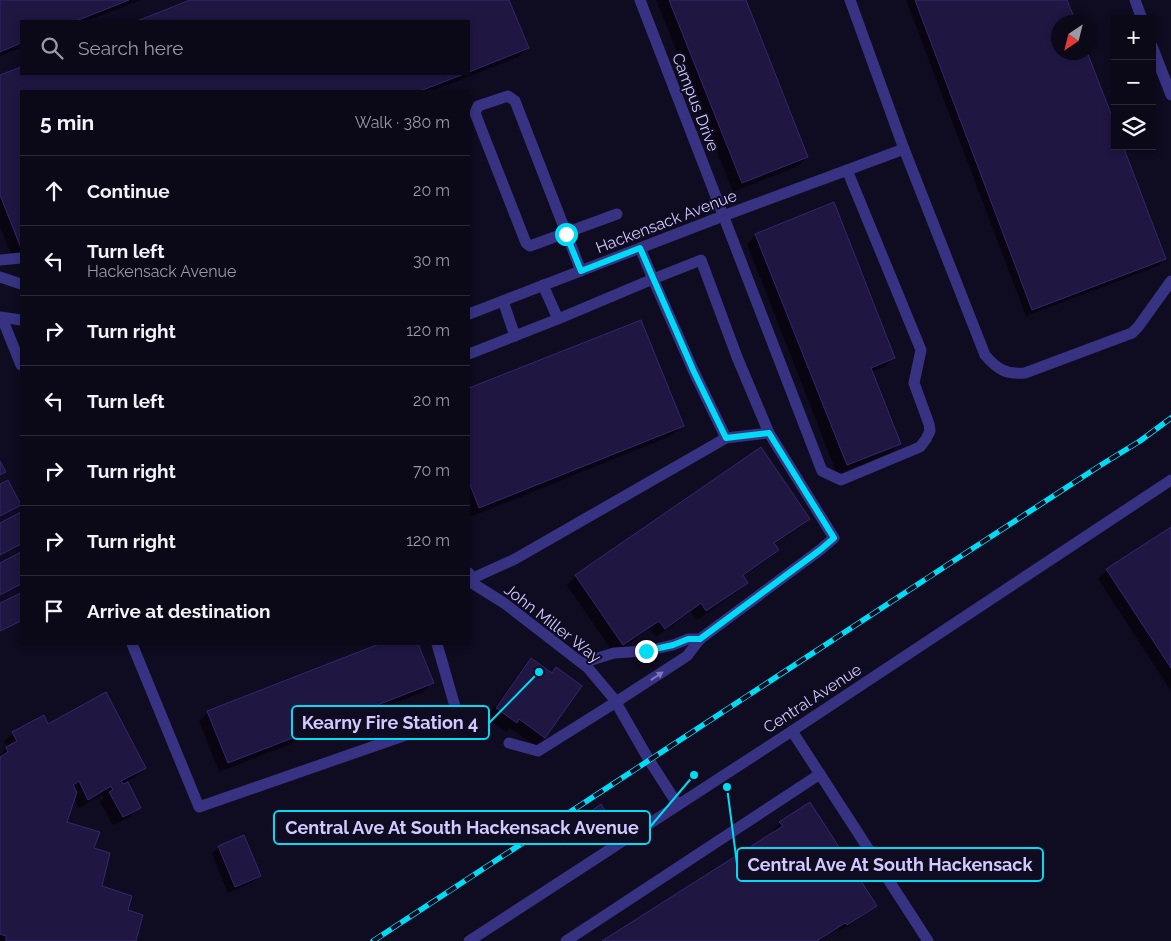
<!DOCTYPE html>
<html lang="en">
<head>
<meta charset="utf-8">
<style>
  body { margin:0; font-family:Raleway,sans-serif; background:#141121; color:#f1f3f6 }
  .controls { position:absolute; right:15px; top:15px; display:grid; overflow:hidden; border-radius:0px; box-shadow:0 2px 8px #0003 }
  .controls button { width:45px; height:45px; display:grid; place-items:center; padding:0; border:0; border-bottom:1px solid #2b2937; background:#0b0818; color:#f1f3f6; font:25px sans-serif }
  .compass { position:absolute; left:1051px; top:15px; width:45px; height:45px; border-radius:50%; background:#0b0818; box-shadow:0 2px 8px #0003; rotate:215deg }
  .stop { position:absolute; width:15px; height:15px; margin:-11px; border:4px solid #00dcf5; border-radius:50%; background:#fff }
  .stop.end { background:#00dcf5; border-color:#fff; box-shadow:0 1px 5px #0008 }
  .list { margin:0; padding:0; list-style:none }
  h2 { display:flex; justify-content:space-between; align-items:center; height:65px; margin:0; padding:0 20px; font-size:21px }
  h2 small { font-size:16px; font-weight:400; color:#9a9aa2 }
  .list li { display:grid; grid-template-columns:32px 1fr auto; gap:15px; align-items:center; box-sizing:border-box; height:70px; padding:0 20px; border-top:1px solid #2b2937 }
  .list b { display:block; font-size:19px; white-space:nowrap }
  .list p { margin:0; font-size:16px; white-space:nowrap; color:#9a9aa2 }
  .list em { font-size:16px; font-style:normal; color:#9a9aa2 }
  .icon { flex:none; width:28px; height:28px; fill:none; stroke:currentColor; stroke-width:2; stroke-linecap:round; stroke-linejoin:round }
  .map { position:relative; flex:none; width:1171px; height:941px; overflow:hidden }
  .search { position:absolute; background:#0b0818; box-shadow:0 2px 8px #0003; left:20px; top:20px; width:450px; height:55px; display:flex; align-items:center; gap:12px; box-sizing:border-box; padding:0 18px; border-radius:0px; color:#9a9aa2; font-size:19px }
  .panel { position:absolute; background:#0b0818; box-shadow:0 2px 8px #0003; left:20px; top:90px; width:450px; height:555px; border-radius:0px }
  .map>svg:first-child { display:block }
  .shadow { fill:#0007 }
  .building { fill:#1f1642; stroke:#352770 }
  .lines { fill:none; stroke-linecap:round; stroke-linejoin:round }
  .minor { stroke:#373382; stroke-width:11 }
  .rail-casing { stroke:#00dcf5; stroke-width:5.5 }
  .rail { stroke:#0f0b20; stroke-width:4; stroke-dasharray:11; stroke-linecap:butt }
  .oneway { fill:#7c77ba }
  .route { stroke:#00dcf5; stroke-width:6 }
  .labels { text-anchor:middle; stroke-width:4; stroke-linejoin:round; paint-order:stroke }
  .street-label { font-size:16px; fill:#d1caff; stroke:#0f0b20 }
  .leader { fill:none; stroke:#00dcf5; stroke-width:2 }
  .callout-dot { fill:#00dcf5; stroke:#0f0b20; stroke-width:2 }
  .callout { fill:#0f0b20; stroke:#00dcf5; stroke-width:2 }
  .callout-label { font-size:18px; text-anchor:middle; font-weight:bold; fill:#d1caff }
</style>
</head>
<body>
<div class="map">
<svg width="1171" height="941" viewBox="0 0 1171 941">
  <rect width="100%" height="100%" fill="#0f0b20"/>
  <g class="shadow">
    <path d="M0 0H141L87 21H21V48L0 56Z"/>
    <path d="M194 0H508L527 48 518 57 432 91H21V255L13 259 0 227V77L21 68V74H469V21H140Z"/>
    <path d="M656 0H745L807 157 798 166 733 192Z"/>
    <path d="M906 0H1066L1075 22H1058V52L1115 146 1165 259 1158 266 1026 316Z"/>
    <path d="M756 235 894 357 884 367 871 372 899 444 890 453 837 474 747 244Z"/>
    <path d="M640 321 682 426 673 435 470 517 469 514V390Z"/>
    <path d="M809 518 799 528 774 545 777 550 768 559 743 576 747 583 737 592 697 620 691 612 656 637 649 629 614 654 567 585 576 576Z"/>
    <path d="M1171 528V691L1098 579 1107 570Z"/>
    <path d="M382 644H417L432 683 423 692 219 772 199 721 208 712Z"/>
    <path d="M531 660 551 674 556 669 544 737 535 746 510 728 506 732 487 718 522 669Z"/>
    <path d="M47 725 145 767 135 777 120 785 139 807 130 817 113 825 100 802 104 799 102 795 79 808 74 798 66 823 92 849 100 887 127 911 134 941H0V755L7 748 4 742 13 733Z"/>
    <path d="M607 815 602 819 564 846 559 837 563 833Z"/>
    <path d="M780 823 876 906 869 912 840 931 838 929 819 941H604L775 832 773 829Z"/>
    <path d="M219 847 260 875 253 882 228 893 212 854Z"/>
  </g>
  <g class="building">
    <path d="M0 0H129L76 21H21V43L0 52Z"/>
    <path d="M190 0H509L529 48 469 72V21H137Z"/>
    <path d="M669 0H746L808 157 742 183Z"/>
    <path d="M915 0H1067L1076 22H1058V52H1087L1115 124V146H1123L1166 259 1032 310Z"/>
    <path d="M21 67V74H464L420 91H21V248L0 195V75Z"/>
    <path d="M834 202 895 358 871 368 901 444 847 465 755 234Z"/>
    <path d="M641 320 684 426 479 508 469 482V388Z"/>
    <path d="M761 447 810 519 774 543 779 550 743 575 748 583 706 611 701 603 665 629 659 621 623 645 575 575Z"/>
    <path d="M0 461 6 472 0 475Z"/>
    <path d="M8 480 21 505 0 516V484Z"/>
    <path d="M21 512V544L0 555V523Z"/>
    <path d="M1171 527V668L1106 569Z"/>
    <path d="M21 552V584L0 595V563Z"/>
    <path d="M21 593V621L0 631V603Z"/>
    <path d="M379 644H418L434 683 228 763 207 711Z"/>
    <path d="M531 658 552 673 556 667 582 686 545 738 519 719 517 723 496 708Z"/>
    <path d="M106 692 146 768 121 781 123 784 128 782 141 808 123 817 109 792 113 790 111 786 88 800 79 781 73 785 77 792 67 822 100 832 94 848 110 853 102 886 132 896 128 910 143 915 136 941H6V936L0 934V757L8 752 6 747 17 741 12 732 44 715 48 724Z"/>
    <path d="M810 802 877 906 847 925 845 923 817 941H602L783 826 779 822Z"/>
    <path d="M601 804 608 815 569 842 562 832Z"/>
    <path d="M244 835 261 876 235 887 218 846Z"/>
  </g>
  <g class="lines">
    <g class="minor">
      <path d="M640 0 822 471 841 480 920 447 926 439 930 431 929 424 914 383 921 350 847 170"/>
      <path d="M1135 0 1142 19"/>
      <path d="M1152 46 1171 95"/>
      <path d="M904 149 985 355C997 369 1006 375 1025 373L1132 333 1138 327 1171 281"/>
      <path d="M0 260 21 258"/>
      <path d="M581 271 515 101 508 96 478 106 475 113 526 243 530 246 617 214"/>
      <path d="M0 277 21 284"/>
      <path d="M543 285 558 319"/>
      <path d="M503 301 515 336"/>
      <path d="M469 314 723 216 904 149 850 0"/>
      <path d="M0 317 21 320"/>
      <path d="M2 318 21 365"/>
      <path d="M469 354 558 319 653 279 640 248"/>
      <path d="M726 438 694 372 653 279 701 260 737 357 769 433"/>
      <path d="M469 573 472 583 504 603 588 668 614 699 649 760 678 805"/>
      <path d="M471 579 515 559 726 438 769 433 834 538 820 550 700 639H688L673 645 646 651 614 653 582 663"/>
      <path d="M132 644 199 807 458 717 437 644"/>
      <path d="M792 731 928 941"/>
      <path d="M509 743 538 751 616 702 687 656 700 639"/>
      <path d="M469 941 792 731 1171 480"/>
      <path d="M566 941 820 774"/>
    </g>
    <defs>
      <path id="rail" d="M373 941 955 560 1101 465 1140 441 1171 418"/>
    </defs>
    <use href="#rail" class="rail-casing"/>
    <use href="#rail" class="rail"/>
  </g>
  <defs><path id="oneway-solid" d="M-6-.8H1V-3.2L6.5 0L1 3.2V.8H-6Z" transform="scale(1.25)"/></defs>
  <use class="oneway" href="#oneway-solid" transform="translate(657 676) rotate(-33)"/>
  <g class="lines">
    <path class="route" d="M566 234 581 271 640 248 694 372 726 438 769 433 834 538 820 550 700 639H688L673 645 646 651"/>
  </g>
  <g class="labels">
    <g class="street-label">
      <text transform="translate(696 102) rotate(69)" y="6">Campus Drive</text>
      <text transform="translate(666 221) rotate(-21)" y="6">Hackensack Avenue</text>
      <text transform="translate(553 623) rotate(38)" y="6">John Miller Way</text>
      <text transform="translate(812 698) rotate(-33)" y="6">Central Avenue</text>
    </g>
  </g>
  <path class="leader" d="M539 672L489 723M694 775L650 827M727 787L737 864"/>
  <g class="callout-dot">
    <circle cx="539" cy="672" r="5"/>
    <circle cx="694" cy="775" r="5"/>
    <circle cx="727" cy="787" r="5"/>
  </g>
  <g class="callout">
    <rect x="292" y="706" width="197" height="33" rx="5"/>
    <rect x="274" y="811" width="376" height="33" rx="5"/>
    <rect x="737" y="848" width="306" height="33" rx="5"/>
  </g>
  <g class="callout-label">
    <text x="390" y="729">Kearny Fire Station 4</text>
    <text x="462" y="834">Central Ave At South Hackensack Avenue</text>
    <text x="890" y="871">Central Ave At South Hackensack</text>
  </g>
</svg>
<div class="controls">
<button>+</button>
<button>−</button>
<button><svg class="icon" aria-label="layers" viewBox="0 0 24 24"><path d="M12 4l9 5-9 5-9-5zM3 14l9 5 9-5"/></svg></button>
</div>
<svg class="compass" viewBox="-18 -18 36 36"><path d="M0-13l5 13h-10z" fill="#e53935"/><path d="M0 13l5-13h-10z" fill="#9a9aa2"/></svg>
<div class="stop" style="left:566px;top:234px"></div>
<div class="stop end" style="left:646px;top:651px"></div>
<div class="search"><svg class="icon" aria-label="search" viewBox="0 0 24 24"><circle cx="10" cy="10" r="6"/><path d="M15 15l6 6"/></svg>Search here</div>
<section class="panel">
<h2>5 min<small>Walk · 380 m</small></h2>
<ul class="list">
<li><svg class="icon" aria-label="ahead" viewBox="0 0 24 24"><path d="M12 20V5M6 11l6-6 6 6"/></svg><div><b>Continue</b></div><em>20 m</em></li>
<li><svg class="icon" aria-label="left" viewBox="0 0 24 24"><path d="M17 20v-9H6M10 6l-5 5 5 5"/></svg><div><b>Turn left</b><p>Hackensack Avenue</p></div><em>30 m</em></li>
<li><svg class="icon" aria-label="right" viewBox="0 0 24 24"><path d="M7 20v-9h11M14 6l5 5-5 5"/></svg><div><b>Turn right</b></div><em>120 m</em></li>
<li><svg class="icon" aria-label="left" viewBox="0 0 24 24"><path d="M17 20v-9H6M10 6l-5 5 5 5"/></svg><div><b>Turn left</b></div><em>20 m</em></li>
<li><svg class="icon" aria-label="right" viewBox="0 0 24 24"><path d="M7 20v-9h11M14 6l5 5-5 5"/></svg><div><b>Turn right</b></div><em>70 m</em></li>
<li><svg class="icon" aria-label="right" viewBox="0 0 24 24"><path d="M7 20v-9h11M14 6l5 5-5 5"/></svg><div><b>Turn right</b></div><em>120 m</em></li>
<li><svg class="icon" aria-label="arrive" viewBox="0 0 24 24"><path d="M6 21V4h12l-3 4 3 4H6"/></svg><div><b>Arrive at destination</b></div></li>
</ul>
</section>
</div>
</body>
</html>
